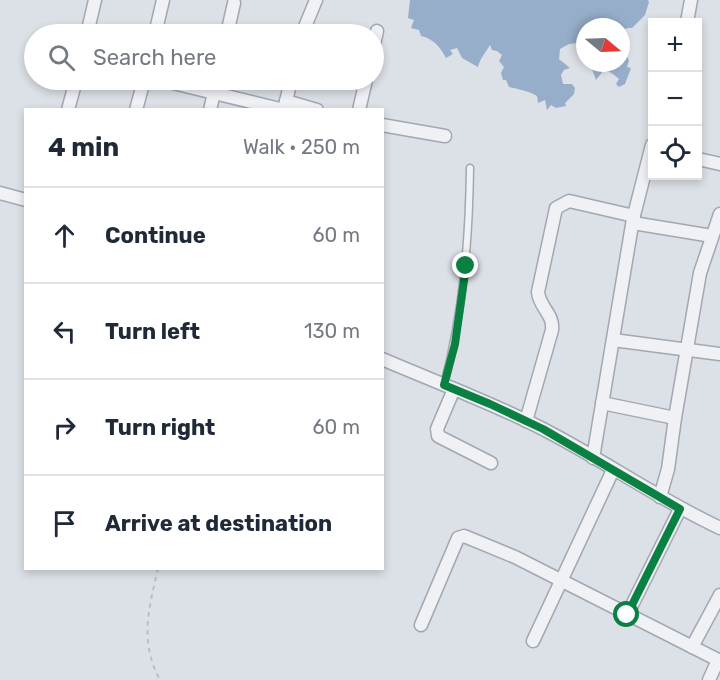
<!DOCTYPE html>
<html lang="en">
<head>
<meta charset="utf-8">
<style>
  body { margin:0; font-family:Rubik,sans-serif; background:#f2f2f3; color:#1f2937 }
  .controls { position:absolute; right:18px; top:18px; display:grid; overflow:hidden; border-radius:0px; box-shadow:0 3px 9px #0003 }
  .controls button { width:54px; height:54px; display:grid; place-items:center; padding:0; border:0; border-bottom:2px solid #e0e1e3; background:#fff; color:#1f2937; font:30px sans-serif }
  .compass { position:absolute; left:576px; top:18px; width:54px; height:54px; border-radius:50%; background:#fff; box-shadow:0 3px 9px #0003; rotate:109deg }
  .stop { position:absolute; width:18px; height:18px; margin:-14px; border:4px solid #0b8043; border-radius:50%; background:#fff }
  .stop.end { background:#0b8043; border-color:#fff; box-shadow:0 2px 6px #0008 }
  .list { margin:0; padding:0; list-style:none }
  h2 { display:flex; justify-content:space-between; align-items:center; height:78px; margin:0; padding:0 24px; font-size:26px }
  h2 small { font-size:20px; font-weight:400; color:#747a83 }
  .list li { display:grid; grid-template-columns:39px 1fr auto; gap:18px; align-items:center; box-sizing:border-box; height:96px; padding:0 24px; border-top:2px solid #e0e1e3 }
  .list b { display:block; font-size:22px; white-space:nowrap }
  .list em { font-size:20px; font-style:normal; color:#747a83 }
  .icon { flex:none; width:33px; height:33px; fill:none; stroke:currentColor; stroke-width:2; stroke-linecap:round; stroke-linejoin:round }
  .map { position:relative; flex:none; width:720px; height:680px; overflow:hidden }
  .search { position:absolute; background:#fff; box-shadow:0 3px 9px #0003; left:24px; top:24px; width:360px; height:66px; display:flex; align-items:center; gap:15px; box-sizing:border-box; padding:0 21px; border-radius:33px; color:#747a83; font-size:22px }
  .panel { position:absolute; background:#fff; box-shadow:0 3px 9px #0003; left:24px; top:108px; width:360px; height:462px; border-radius:0px }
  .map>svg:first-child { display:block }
  .water { fill:#96aec9 }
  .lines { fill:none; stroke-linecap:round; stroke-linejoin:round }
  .service-casing { stroke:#a2a7b1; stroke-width:9 }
  .minor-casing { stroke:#a2a7b1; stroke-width:15 }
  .path { stroke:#bbbec5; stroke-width:2; stroke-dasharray:4.5 4.5; stroke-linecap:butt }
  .service { stroke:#eff1f5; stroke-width:6 }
  .minor { stroke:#eff1f5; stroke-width:12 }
  .route { stroke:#0b8043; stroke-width:8 }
</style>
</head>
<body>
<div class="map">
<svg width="720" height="680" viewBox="0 0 720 680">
  <rect width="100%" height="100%" fill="#dce0e7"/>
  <g class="water">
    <path d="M410 0H648L649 2 645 15 632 28H627L623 31 621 27H585V50L577 43 569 44 560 49 559 59 570 68 564 70 561 75 563 84H572L575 88 574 94 565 103 566 106 556 108 551 105 547 110 545 100 538 103 537 96C529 91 518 89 509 87L506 80H503L501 73 504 67 499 61 502 55 497 51 492 50 490 45C486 52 480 58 478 67L462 58 457 48 450 50 453 54 446 58C440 47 434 39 421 36L419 30 411 28 414 20 408 18Z"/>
    <path d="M621 53 628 58 629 61 627 67 631 68 625 84 619 87 616 84 619 79C613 74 611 71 603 71L596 80 592 69 586 63H621Z"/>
  </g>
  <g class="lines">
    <defs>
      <path id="service" d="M444 385C463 312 469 243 470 168"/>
      <g id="minor">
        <path d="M687 22 691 0"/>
        <path d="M87 34 95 0"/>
        <path d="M155 34 163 0"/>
        <path d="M227 34 234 3"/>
        <path d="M302 34 316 0"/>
        <path d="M374 45 377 31"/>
        <path d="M161 80 284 110 291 80"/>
        <path d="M286 101 317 110"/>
        <path d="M68 110 76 80"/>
        <path d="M136 110 144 80"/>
        <path d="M210 110 217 80"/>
        <path d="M359 110 366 80"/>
        <path d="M382 125 445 136"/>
        <path d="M698 159 720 164"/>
        <path d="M0 193 26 200"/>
        <path d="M633 223 712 236"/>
        <path d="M613 340 720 354"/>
        <path d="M382 359C436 382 490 402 541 428 602 459 658 499 720 528"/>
        <path d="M454 389 437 429 438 436 491 463"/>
        <path d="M602 403 675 418"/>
        <path d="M526 421 552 330C554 314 539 307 538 292L556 208 569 201 634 216"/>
        <path d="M593 458 633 219 652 145"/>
        <path d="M660 497 668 469 675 418 700 273 720 214"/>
        <path d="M627 615 680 509"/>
        <path d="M421 625 458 538 464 536 515 557 720 661"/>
        <path d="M533 641 613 470"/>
        <path d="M692 647 720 595"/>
        <path d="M709 680 718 660"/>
      </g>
    </defs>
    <use href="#service" class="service-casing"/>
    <use href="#minor" class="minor-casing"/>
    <path class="path" d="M158 568C149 609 139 641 160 680"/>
    <use href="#service" class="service"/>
    <use href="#minor" class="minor"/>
  </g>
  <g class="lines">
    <path class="route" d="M466 266 455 344 444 385 490 404 543 429 680 509 627 615"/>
  </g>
</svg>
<div class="controls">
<button>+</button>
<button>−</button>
<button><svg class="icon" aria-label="locate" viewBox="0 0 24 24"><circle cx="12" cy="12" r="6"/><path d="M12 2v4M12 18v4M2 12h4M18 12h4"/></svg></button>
</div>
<svg class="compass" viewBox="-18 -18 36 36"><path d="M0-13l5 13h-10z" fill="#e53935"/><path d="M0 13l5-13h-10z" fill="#747a83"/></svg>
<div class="stop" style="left:627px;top:615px"></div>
<div class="stop end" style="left:466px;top:266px"></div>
<div class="search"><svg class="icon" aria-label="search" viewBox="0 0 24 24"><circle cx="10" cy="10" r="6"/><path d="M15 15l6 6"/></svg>Search here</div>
<section class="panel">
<h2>4 min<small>Walk · 250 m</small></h2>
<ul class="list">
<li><svg class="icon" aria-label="ahead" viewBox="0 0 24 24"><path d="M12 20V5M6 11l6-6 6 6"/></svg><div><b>Continue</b></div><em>60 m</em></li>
<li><svg class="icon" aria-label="left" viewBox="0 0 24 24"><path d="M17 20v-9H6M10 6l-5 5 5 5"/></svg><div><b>Turn left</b></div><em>130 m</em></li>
<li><svg class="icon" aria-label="right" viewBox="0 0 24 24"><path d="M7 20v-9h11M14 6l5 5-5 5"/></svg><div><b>Turn right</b></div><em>60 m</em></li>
<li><svg class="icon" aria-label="arrive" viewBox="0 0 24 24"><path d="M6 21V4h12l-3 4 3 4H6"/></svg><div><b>Arrive at destination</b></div></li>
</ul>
</section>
</div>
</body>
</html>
